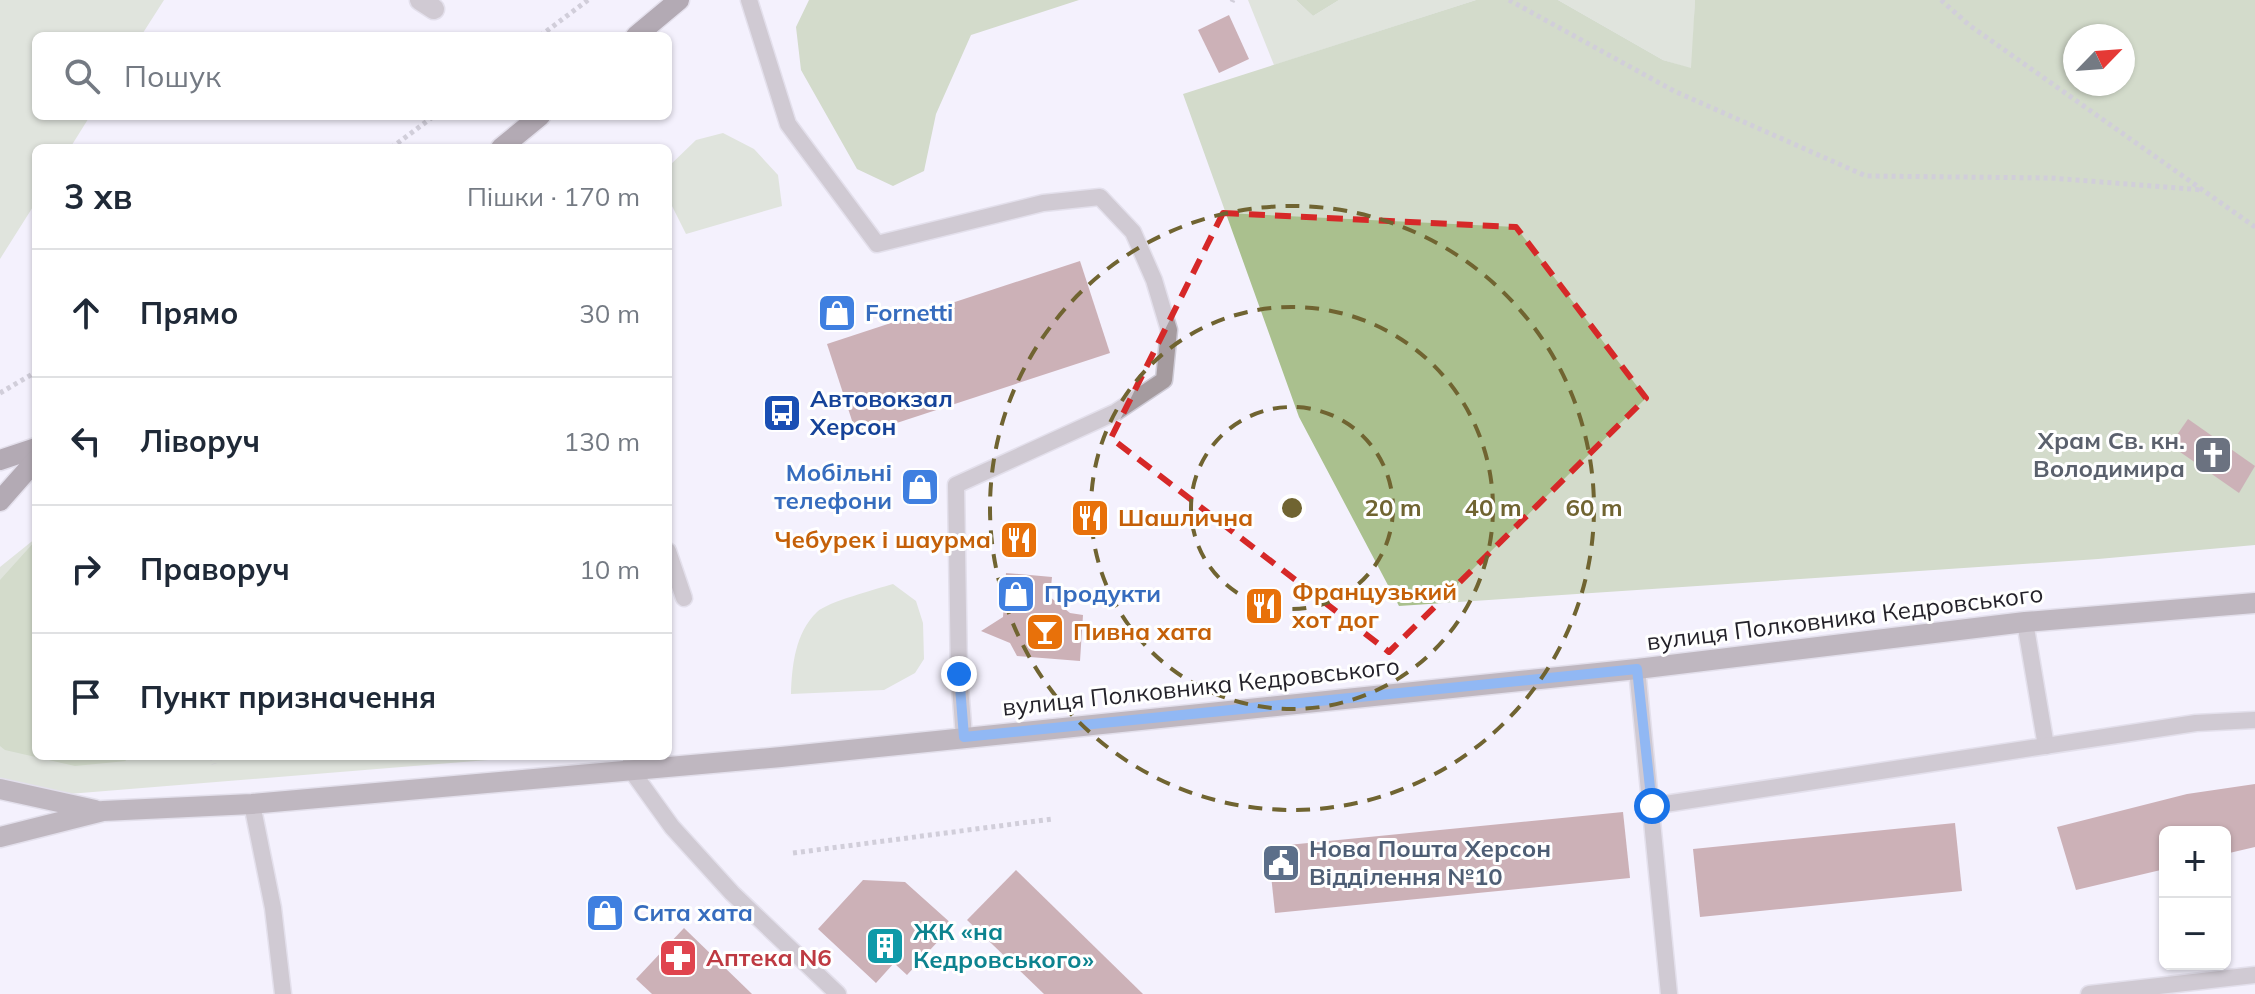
<!DOCTYPE html>
<html lang="uk">
<head>
<meta charset="utf-8">
<style>
  body { margin:0; font-family:Mulish,sans-serif; background:#f2f2f3; color:#1f2937 }
  .controls { position:absolute; right:24px; bottom:24px; display:grid; overflow:hidden; border-radius:12px; box-shadow:0 2px 6px #0004 }
  .controls button { width:72px; height:72px; display:grid; place-items:center; padding:0; border:0; border-bottom:2px solid #e0e1e3; background:#fff; color:#1f2937; font:40px sans-serif }
  .compass { position:absolute; left:2063px; top:24px; width:72px; height:72px; border-radius:50%; background:#fff; box-shadow:0 2px 6px #0004; rotate:65deg }
  .stop { position:absolute; width:24px; height:24px; margin:-18px; border:6px solid #1a73e8; border-radius:50%; background:#fff }
  .stop.end { background:#1a73e8; border-color:#fff; box-shadow:0 2px 8px #0008 }
  .list { margin:0; padding:0; list-style:none }
  h2 { display:flex; justify-content:space-between; align-items:center; height:104px; margin:0; padding:0 32px; font-size:34px }
  h2 small { font-size:26px; font-weight:400; color:#747a83 }
  .list li { display:grid; grid-template-columns:52px 1fr auto; gap:24px; align-items:center; box-sizing:border-box; height:128px; padding:0 32px; border-top:2px solid #e0e1e3 }
  .list b { display:block; font-size:30px; white-space:nowrap }
  .list em { font-size:26px; font-style:normal; color:#747a83 }
  .icon { flex:none; width:44px; height:44px; fill:none; stroke:currentColor; stroke-width:2; stroke-linecap:round; stroke-linejoin:round }
  .map { position:relative; flex:none; width:2255px; height:994px; overflow:hidden }
  .search { position:absolute; background:#fff; box-shadow:0 2px 6px #0004; left:32px; top:32px; width:640px; height:88px; display:flex; align-items:center; gap:20px; box-sizing:border-box; padding:0 28px; border-radius:12px; color:#747a83; font-size:30px }
  .panel { position:absolute; background:#fff; box-shadow:0 2px 6px #0004; left:32px; top:144px; width:640px; height:616px; border-radius:12px }
  .map>svg:first-child { display:block }
  .green { fill:#c7d5b6 }
  .forest { fill:#aac08e; fill-rule:evenodd }
  .building { fill:#9c6463 }
  .lines { fill:none; stroke-linecap:round; stroke-linejoin:round }
  .lane-casing { stroke:#cfccd7; stroke-width:19 }
  .street-casing { stroke:#cfccd7; stroke-width:23 }
  .secondary-casing { stroke:#cfccd7; stroke-width:23 }
  .primary-casing { stroke:#cfccd7; stroke-width:23 }
  .path { stroke:#a7a5af; stroke-width:5; stroke-dasharray:4 4; stroke-linecap:butt }
  .lane { stroke:#a59b9f; stroke-width:16 }
  .street { stroke:#a59b9f; stroke-width:20 }
  .secondary { stroke:#7f7277; stroke-width:20 }
  .primary { stroke:#64545b; stroke-width:20 }
  .route { stroke:#1a73e8; stroke-width:10 }
  .marked { fill:none; stroke:#d62828; stroke-width:6; stroke-dasharray:16 10; stroke-linejoin:round }
  .ring { fill:none; stroke:#706431; stroke-width:4; stroke-dasharray:14 10 }
  .labels { text-anchor:middle; stroke-width:6; stroke-linejoin:round; paint-order:stroke }
  .shop-label { font-size:24px; font-weight:bold; fill:#366cbe; stroke:#fff; text-anchor:start }
  .transit-label { font-size:24px; font-weight:bold; fill:#164399; stroke:#fff; text-anchor:start }
  .worship-label { font-size:24px; font-weight:bold; fill:#5b616d; stroke:#fff; text-anchor:end }
  .food-label { font-size:24px; font-weight:bold; fill:#c56008; stroke:#fff; text-anchor:start }
  .street-label { font-size:24px; fill:#24222a; stroke:#fff }
  .service-label { font-size:24px; font-weight:bold; fill:#4e5e75; stroke:#fff; text-anchor:start }
  .culture-label { font-size:24px; font-weight:bold; fill:#0d838f; stroke:#fff; text-anchor:start }
  .health-label { font-size:24px; font-weight:bold; fill:#be3a42; stroke:#fff; text-anchor:start }
  .centre { fill:#706431; stroke:#fff; stroke-width:4 }
  .ring-label { font-size:24px; text-anchor:middle; font-weight:bold; fill:#706431; stroke:#fff; stroke-width:6; stroke-linejoin:round; paint-order:stroke }
</style>
</head>
<body>
<div class="map">
<svg width="2255" height="994" viewBox="0 0 2255 994">
  <rect width="100%" height="100%" fill="#f4f1fd"/>
  <g class="green">
    <path d="M0 0H164L141 36H36V116H90L70 148H36V202L0 259Z"/>
    <path d="M1248 0H1296L1313 16 1339 0H1476L1274 65Z"/>
    <path d="M1558 0H1695L1692 69 1663 60Z"/>
    <path d="M723 133 754 149 778 175 782 206 686 234 668 198V167L696 140Z"/>
    <path d="M36 538V756H537L56 795 0 779V567Z"/>
    <path d="M893 584 916 601 923 623 924 659 915 673 884 690 791 694C792 666 795 633 817 612 827 602 877 589 893 584Z"/>
  </g>
  <g class="forest">
    <path d="M809 0H1079L971 35 936 114 924 171 893 186 857 169 801 70 796 27Z"/>
    <path d="M1296 0H1339L1313 16Z"/>
    <path d="M1476 0H1558L1663 60 1691 68 1695 0H2255V545L2098 559 1399 606 1299 417 1183 94ZM2075 36H2123V84H2075Z"/>
    <path d="M36 540V756H123L126 761 75 766 5 750 0 746V580Z"/>
  </g>
  <g class="building">
    <path d="M1229 15 1249 59 1219 73 1198 30Z"/>
    <path d="M1080 261 1110 353 857 436 827 344Z"/>
    <path d="M2188 419 2255 466 2239 493 2170 445Z"/>
    <path d="M1006 573 1052 577 1050 597 1070 613 1083 615 1080 661 1017 656 1010 643 981 631 1003 617Z"/>
    <path d="M2255 784V847L2225 854V832H2165V869L2076 890 2057 827 2187 794Z"/>
    <path d="M1623 812 1630 878 1275 913 1268 847Z"/>
    <path d="M1955 823 1962 891 1700 917 1693 849Z"/>
    <path d="M1016 870 1143 994H1044L967 920Z"/>
    <path d="M863 880 905 882 953 925 907 975 894 963 876 983 818 929Z"/>
    <path d="M684 928 752 994H652L636 979Z"/>
  </g>
  <g class="lines">
    <defs>
      <g id="lane">
        <path d="M749 0 788 124 877 244 1043 203 1100 197 1133 232 1154 280 1169 330 1164 380 1116 412 956 485 959 674 964 737"/>
        <path d="M668 551 684 598"/>
        <path d="M2025 622 2046 746"/>
        <path d="M1637 669 1669 994"/>
        <path d="M631 756V770L672 827 732 893 838 994"/>
        <path d="M252 804 273 908 283 994"/>
        <path d="M1652 806 2196 723 2255 720"/>
        <path d="M2089 994 2255 975"/>
      </g>
      <path id="street" d="M420 0 434 9"/>
      <g id="secondary">
        <path d="M0 789 95 810"/>
        <path d="M0 837 103 811 252 804 781 757 1637 669 2025 622 2255 603"/>
      </g>
      <g id="primary">
        <path d="M636 36 679 0"/>
        <path d="M501 148 540 116"/>
        <path d="M0 460 36 448"/>
        <path d="M0 501 36 460"/>
      </g>
    </defs>
    <use href="#lane" class="lane-casing"/>
    <use href="#street" class="street-casing"/>
    <use href="#secondary" class="secondary-casing"/>
    <use href="#primary" class="primary-casing"/>
    <g class="path">
      <path d="M1509 0 1674 91 1866 176 2051 178 2203 190"/>
      <path d="M1941 0 1969 25 2255 227"/>
      <path d="M1232 2 1233 0"/>
      <path d="M540 36 588 0"/>
      <path d="M391 148 434 116"/>
      <path d="M0 393 36 372"/>
      <path d="M212 756 214 764"/>
      <path d="M793 853 1052 819"/>
    </g>
    <use href="#lane" class="lane"/>
    <use href="#street" class="street"/>
    <use href="#secondary" class="secondary"/>
    <use href="#primary" class="primary"/>
  </g>
  <g class="lines">
    <path class="route" d="M959 674 964 737 1637 669 1652 806"/>
  </g>
  <path d="M0 0H2255V994H0ZM1223 213 1516 227 1646 398 1389 652 1111 438Z" fill="#f4f1fd" fill-opacity=".55" fill-rule="evenodd"/>
  <path class="marked" d="M1223 213 1516 227 1646 398 1389 652 1111 438Z"/>
  <g class="ring">
    <circle cx="1292" cy="508" r="101"/>
    <circle cx="1292" cy="508" r="201"/>
    <circle cx="1292" cy="508" r="302"/>
  </g>
  <defs>
    <symbol id="shop-square" viewBox="-11 -11 22 22"><rect x="-9" y="-9" width="18" height="18" rx="4" fill="#3f7fe0" stroke="#fff"/><path d="M-5-2.5h2.3a2.7 3.5 0 0 1 5.4 0H5L5.5 6h-11ZM-1.5-2.5h3a1.5 2.3 0 0 0-3 0Z" fill="#fff"/></symbol>
    <symbol id="bus-square" viewBox="-11 -11 22 22"><rect x="-9" y="-9" width="18" height="18" rx="4" fill="#1a4fb4" stroke="#fff"/><path d="M-5-6H5V4H4V6H2V4H-2V6H-4V4H-5ZM-3.5-4V0h7V-4ZM-3.5 1.2v1.5H-2V1.2ZM2 1.2v1.5H3.5V1.2Z" fill="#fff"/></symbol>
    <symbol id="church-square" viewBox="-11 -11 22 22"><rect x="-9" y="-9" width="18" height="18" rx="4" fill="#6b7280" stroke="#fff"/><path d="M-1.2-6h2.4v3.5h3.3v2.4h-3.3V6h-2.4V-.1h-3.3v-2.4h3.3Z" fill="#fff"/></symbol>
    <symbol id="restaurant-square" viewBox="-11 -11 22 22"><rect x="-9" y="-9" width="18" height="18" rx="4" fill="#e8710a" stroke="#fff"/><path d="M-5-6h1v4h1v-4h1v4h1v-4h1v5L-1.5 .5V6h-2V.5L-5-1ZM5-6V6H3V1.5H1.5Q1.5-4 5-6Z" fill="#fff"/></symbol>
    <symbol id="bar-square" viewBox="-11 -11 22 22"><rect x="-9" y="-9" width="18" height="18" rx="4" fill="#e8710a" stroke="#fff"/><path d="M-6-5H6L.8 .8V4.5H3.5V6h-7V4.5H-.8V.8Z" fill="#fff"/></symbol>
    <symbol id="civic-square" viewBox="-11 -11 22 22"><rect x="-9" y="-9" width="18" height="18" rx="4" fill="#5c6f8a" stroke="#fff"/><path d="M-.6-6.5H3V-4.5H.6V-3L4-1V1h2V6H-6V1h2V-1L-.6-3ZM-1.2 2.5V6h2.4V2.5Z" fill="#fff"/></symbol>
    <symbol id="building-square" viewBox="-11 -11 22 22"><rect x="-9" y="-9" width="18" height="18" rx="4" fill="#0f9aa8" stroke="#fff"/><path d="M-4-6H4V6H1V3H-1V6H-4ZM-2.5-4.3h1.7v1.8h-1.7ZM.8-4.3h1.7v1.8H.8ZM-2.5-1h1.7V.8h-1.7ZM.8-1h1.7V.8H.8Z" fill="#fff"/></symbol>
    <symbol id="pharmacy-square" viewBox="-11 -11 22 22"><rect x="-9" y="-9" width="18" height="18" rx="4" fill="#e0444e" stroke="#fff"/><path d="M-2-6h4v4h4v4h-4v4h-4v-4h-4v-4h4Z" fill="#fff"/></symbol>
  </defs>
  <g fill-rule="evenodd">
    <use href="#shop-square" x="815" y="291" width="44" height="44"/>
    <use href="#bus-square" x="760" y="391" width="44" height="44"/>
    <use href="#church-square" x="2191" y="433" width="44" height="44"/>
    <use href="#shop-square" x="898" y="465" width="44" height="44"/>
    <use href="#restaurant-square" x="1068" y="496" width="44" height="44"/>
    <use href="#restaurant-square" x="997" y="518" width="44" height="44"/>
    <use href="#shop-square" x="994" y="572" width="44" height="44"/>
    <use href="#restaurant-square" x="1242" y="584" width="44" height="44"/>
    <use href="#bar-square" x="1023" y="610" width="44" height="44"/>
    <use href="#civic-square" x="1259" y="841" width="44" height="44"/>
    <use href="#shop-square" x="583" y="891" width="44" height="44"/>
    <use href="#building-square" x="863" y="924" width="44" height="44"/>
    <use href="#pharmacy-square" x="656" y="936" width="44" height="44"/>
  </g>
  <g class="labels">
    <g class="shop-label">
      <text x="865" y="321">Fornetti</text>
      <text x="892" y="481" text-anchor="end">Мобільні<tspan x="892" dy="28">телефони</tspan></text>
      <text x="1044" y="602">Продукти</text>
      <text x="633" y="921">Сита хата</text>
    </g>
    <g class="transit-label">
      <text x="810" y="407">Автовокзал<tspan x="810" dy="28">Херсон</tspan></text>
    </g>
    <g class="worship-label">
      <text x="2185" y="449">Храм Св. кн.<tspan x="2185" dy="28">Володимира</tspan></text>
    </g>
    <g class="food-label">
      <text x="1118" y="526">Шашлична</text>
      <text x="991" y="548" text-anchor="end">Чебурек і шаурма</text>
      <text x="1292" y="600">Французький<tspan x="1292" dy="28">хот дог</tspan></text>
      <text x="1073" y="640">Пивна хата</text>
    </g>
    <g class="street-label">
      <text transform="translate(1845 618) rotate(-7)" y="8">вулиця Полковника Кедровського</text>
      <text transform="translate(1201 687) rotate(-6)" y="8">вулиця Полковника Кедровського</text>
    </g>
    <g class="service-label">
      <text x="1309" y="857">Нова Пошта Херсон<tspan x="1309" dy="28">Відділення №10</tspan></text>
    </g>
    <g class="culture-label">
      <text x="913" y="940">ЖК «на<tspan x="913" dy="28">Кедровського»</tspan></text>
    </g>
    <g class="health-label">
      <text x="706" y="966">Аптека N6</text>
    </g>
  </g>
  <circle cx="1292" cy="508" r="12" class="centre"/>
  <g class="ring-label">
    <text x="1393" y="516">20 m</text>
    <text x="1493" y="516">40 m</text>
    <text x="1594" y="516">60 m</text>
  </g>
</svg>
<div class="controls">
<button>+</button>
<button>−</button>
</div>
<svg class="compass" viewBox="-18 -18 36 36"><path d="M0-13l5 13h-10z" fill="#e53935"/><path d="M0 13l5-13h-10z" fill="#747a83"/></svg>
<div class="stop" style="left:1652px;top:806px"></div>
<div class="stop end" style="left:959px;top:674px"></div>
<div class="search"><svg class="icon" aria-label="search" viewBox="0 0 24 24"><circle cx="10" cy="10" r="6"/><path d="M15 15l6 6"/></svg>Пошук</div>
<section class="panel">
<h2>3 хв<small>Пішки · 170 m</small></h2>
<ul class="list">
<li><svg class="icon" aria-label="ahead" viewBox="0 0 24 24"><path d="M12 20V5M6 11l6-6 6 6"/></svg><div><b>Прямо</b></div><em>30 m</em></li>
<li><svg class="icon" aria-label="left" viewBox="0 0 24 24"><path d="M17 20v-9H6M10 6l-5 5 5 5"/></svg><div><b>Ліворуч</b></div><em>130 m</em></li>
<li><svg class="icon" aria-label="right" viewBox="0 0 24 24"><path d="M7 20v-9h11M14 6l5 5-5 5"/></svg><div><b>Праворуч</b></div><em>10 m</em></li>
<li><svg class="icon" aria-label="arrive" viewBox="0 0 24 24"><path d="M6 21V4h12l-3 4 3 4H6"/></svg><div><b>Пункт призначення</b></div></li>
</ul>
</section>
</div>
</body>
</html>
